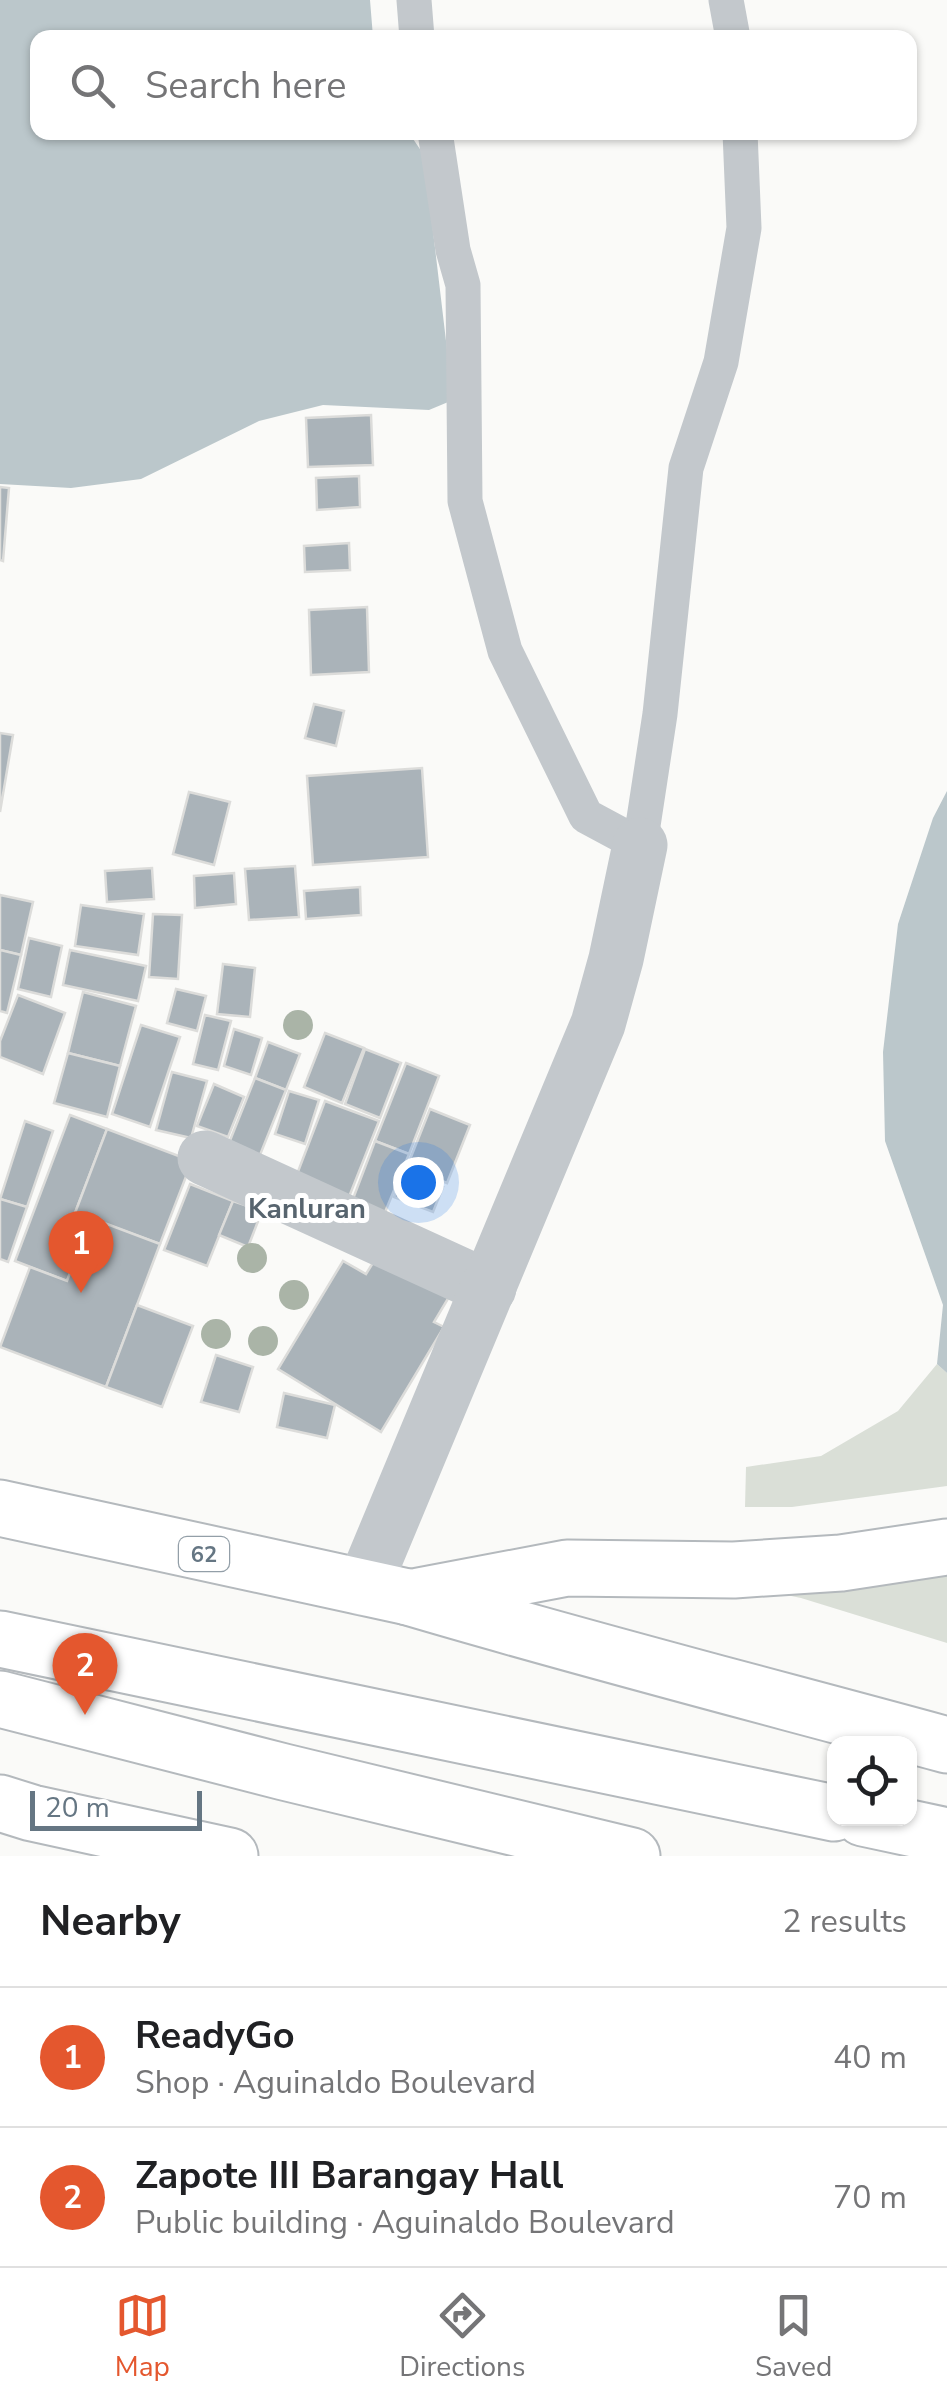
<!DOCTYPE html>
<html lang="en">
<head>
<meta charset="utf-8">
<style>
  body { margin:0; font-family:"Nunito Sans",sans-serif; background:#f2f2f2; color:#202124 }
  .controls { position:absolute; right:30px; bottom:30px; display:grid; overflow:hidden; border-radius:20px; box-shadow:0 2px 8px #0004 }
  .controls button { width:90px; height:90px; display:grid; place-items:center; padding:0; border:0; border-bottom:2px solid #e0e0e0; background:#fff; color:#202124; font:50px sans-serif }
  .scale { position:absolute; left:30px; bottom:25px; width:172px; box-sizing:border-box; padding-left:10px; border:5px solid #657683; border-top:0; font-size:28px; line-height:35px; white-space:nowrap; color:#657683; -webkit-text-stroke:8px #fff; paint-order:stroke }
  .you { position:absolute; left:418px; top:1182px; width:35px; height:35px; margin:-25px; border:8px solid #fff; border-radius:50%; background:#1a73e8; box-shadow:0 0 0 15px #1a73e833 }
  .badge { display:grid; place-items:center; width:65px; height:65px; border-radius:50%; background:#e4572e; color:#fff; font-size:32px; font-weight:700 }
  .pin { position:absolute; translate:-50% -82px; filter:drop-shadow(0 2px 5px #0008) }
  .pin::after { content:''; position:absolute; top:52px; width:35px; height:30px; background:inherit; clip-path:polygon(0 0,100% 0,50% 100%) }
  .list { margin:0; padding:0; list-style:none }
  h2 { display:flex; justify-content:space-between; align-items:center; height:130px; margin:0; padding:0 40px; font-size:42px }
  h2 small { font-size:32px; font-weight:400; color:#757577 }
  .list li { display:grid; grid-template-columns:65px 1fr auto; gap:30px; align-items:center; box-sizing:border-box; height:140px; padding:0 40px; border-top:2px solid #e0e0e0 }
  .list b { display:block; font-size:38px; white-space:nowrap }
  .list p { margin:0; font-size:32px; white-space:nowrap; color:#757577 }
  .list em { font-size:32px; font-style:normal; color:#757577 }
  .icon { flex:none; width:55px; height:55px; fill:none; stroke:currentColor; stroke-width:2; stroke-linecap:round; stroke-linejoin:round }
  .map { position:relative; flex:none; width:947px; height:1856px; overflow:hidden }
  .search { position:absolute; background:#fff; box-shadow:0 2px 8px #0004; left:30px; right:30px; top:30px; height:110px; display:flex; align-items:center; gap:25px; box-sizing:border-box; padding:0 35px; border-radius:20px; color:#757577; font-size:38px }
  .sheet { height:410px; background:#fff }
  nav { display:flex; justify-content:space-around; align-items:center; box-sizing:border-box; height:140px; border-top:2px solid #e0e0e0; background:#fff; font-size:28px; color:#757577 }
  nav a { display:grid; justify-items:center; gap:5px }
  nav .on { color:#e4572e }
  .map>svg:first-child { display:block }
  .green { fill:#dadfd7 }
  .water { fill:#bbc7cb }
  .building { fill:#aab3b9; stroke:#dcdcda; stroke-width:2.5 }
  .lines { fill:none; stroke-linecap:round; stroke-linejoin:round }
  .trunk-casing { stroke:#b4b9bd; stroke-width:59 }
  .motorway-casing { stroke:#b4b9bd; stroke-width:59 }
  .service { stroke:#c3c8cc; stroke-width:35 }
  .minor { stroke:#c3c8cc; stroke-width:55 }
  .trunk { stroke:#fff; stroke-width:55 }
  .motorway { stroke:#fff; stroke-width:55 }
  .tree { fill:#aab4a7 }
  .labels { text-anchor:middle; stroke-width:10; stroke-linejoin:round; paint-order:stroke }
  .shield { fill:#fff; stroke:#939fa8; stroke-width:2.5 }
  .shield-label { font-size:22px; font-weight:bold; fill:#657683 }
  .neighbourhood-label { font-size:28px; font-weight:bold; fill:#57646e; stroke:#fff }
</style>
</head>
<body>
<div class="map">
<svg width="947" height="1856" viewBox="0 0 947 1856">
  <rect width="100%" height="100%" fill="#fafaf8"/>
  <g class="green">
    <path d="M937 1364 947 1373V1486L792 1507H745L746 1467 821 1456 898 1411Z"/>
    <path d="M947 1566V1643L801 1598 757 1589Z"/>
  </g>
  <g class="water">
    <path d="M0 0H370L373 37 38 38V132L409 133 424 155 453 400 429 410 323 405 259 421 141 479 71 488 0 484Z"/>
    <path d="M947 791V1373L937 1364 943 1305 885 1141 883 1052 898 924 933 818Z"/>
  </g>
  <g class="building">
    <path d="M371 415 373 465 308 467 306 418Z"/>
    <path d="M359 476 360 507 317 510 316 478Z"/>
    <path d="M0 487 9 488 3 561 0 560Z"/>
    <path d="M349 543 350 570 305 572 304 546Z"/>
    <path d="M367 607 369 672 311 675 309 610Z"/>
    <path d="M314 704 344 711 336 746 305 738Z"/>
    <path d="M0 733 13 735 0 812Z"/>
    <path d="M422 768 428 857 313 865 307 776Z"/>
    <path d="M189 792 230 802 214 865 173 854Z"/>
    <path d="M295 866 299 917 249 920 245 869Z"/>
    <path d="M152 868 154 899 107 902 105 871Z"/>
    <path d="M234 873 236 904 195 908 194 876Z"/>
    <path d="M360 887 361 915 306 919 304 891Z"/>
    <path d="M0 895 33 902 21 955 0 950Z"/>
    <path d="M81 905 144 914 138 955 75 946Z"/>
    <path d="M153 914 182 915 178 979 149 977Z"/>
    <path d="M29 938 62 946 51 997 18 989Z"/>
    <path d="M0 950 21 955 7 1013 0 1011Z"/>
    <path d="M70 950 146 966 138 1001 63 985Z"/>
    <path d="M223 964 255 968 250 1017 217 1014Z"/>
    <path d="M176 989 206 996 197 1031 167 1023Z"/>
    <path d="M83 992 136 1006 120 1066 68 1053Z"/>
    <path d="M18 995 65 1013 43 1074 0 1057V1041Z"/>
    <path d="M205 1015 231 1021 218 1070 193 1064Z"/>
    <path d="M141 1025 180 1037 150 1127 112 1114Z"/>
    <path d="M234 1029 262 1038 251 1075 224 1066Z"/>
    <path d="M325 1033 364 1048 342 1103 304 1087Z"/>
    <path d="M268 1042 300 1054 286 1090 255 1078Z"/>
    <path d="M365 1049 401 1063 380 1118 345 1104Z"/>
    <path d="M68 1053 120 1066 107 1117 54 1103Z"/>
    <path d="M406 1063 439 1076 409 1154 375 1141Z"/>
    <path d="M172 1072 207 1081 191 1138 156 1130Z"/>
    <path d="M255 1078 286 1090 258 1160 227 1148Z"/>
    <path d="M214 1084 244 1097 228 1137 197 1126Z"/>
    <path d="M289 1091 319 1100 305 1144 275 1134Z"/>
    <path d="M325 1101 379 1121 347 1202 294 1182Z"/>
    <path d="M430 1109 470 1125 447 1183 407 1167Z"/>
    <path d="M70 1115 107 1129 75 1213 91 1218 67 1281 15 1261Z"/>
    <path d="M25 1121 53 1131 27 1207 0 1199Z"/>
    <path d="M107 1129 192 1161 160 1244 75 1213Z"/>
    <path d="M375 1141 409 1154 383 1217 351 1204Z"/>
    <path d="M404 1172 443 1187 433 1212 394 1197Z"/>
    <path d="M190 1184 233 1201 207 1266 164 1250Z"/>
    <path d="M0 1199 27 1207 8 1262 0 1259Z"/>
    <path d="M233 1201 262 1211 248 1247 219 1235Z"/>
    <path d="M91 1218 160 1244 106 1387 0 1347 30 1267 67 1281Z"/>
    <path d="M381 1250 452 1292 434 1322 444 1327 381 1432 278 1369 343 1261 366 1274Z"/>
    <path d="M137 1305 193 1326 162 1407 106 1387Z"/>
    <path d="M216 1355 253 1367 239 1412 201 1402Z"/>
    <path d="M284 1393 335 1405 327 1438 277 1427Z"/>
  </g>
  <g class="lines">
    <defs>
      <g id="trunk">
        <path d="M0 1508 408 1597"/>
        <path d="M0 1803 32 1813 230 1856"/>
      </g>
      <g id="motorway">
        <path d="M419 1596 567 1568 734 1570 841 1563 947 1547"/>
        <path d="M408 1597C587 1650 767 1696 947 1745"/>
        <path d="M0 1639 834 1813"/>
        <path d="M0 1699 284 1772 632 1856"/>
        <path d="M863 1818 947 1836"/>
      </g>
    </defs>
    <use href="#trunk" class="trunk-casing"/>
    <use href="#motorway" class="motorway-casing"/>
    <g class="service">
      <path d="M414 0 417 38"/>
      <path d="M726 0 733 38"/>
      <path d="M435 132 453 250 463 285 465 501 505 651 586 816 640 845 660 714 686 468 721 362 744 228 740 132"/>
    </g>
    <g class="minor">
      <path d="M205 1158 489 1288"/>
      <path d="M363 1588 598 1024 616 959 640 845"/>
    </g>
    <use href="#trunk" class="trunk"/>
    <use href="#motorway" class="motorway"/>
  </g>
  <g class="tree">
    <circle cx="298" cy="1025" r="15"/>
    <circle cx="252" cy="1258" r="15"/>
    <circle cx="294" cy="1295" r="15"/>
    <circle cx="216" cy="1334" r="15"/>
    <circle cx="263" cy="1341" r="15"/>
  </g>
  <g class="labels">
    <rect class="shield" x="179" y="1537" width="50" height="34" rx="8"/>
    <g class="shield-label">
      <text x="204" y="1562">62</text>
    </g>
    <g class="neighbourhood-label">
      <text x="307" y="1218">Kanluran</text>
    </g>
  </g>
</svg>
<div class="controls">
<button><svg class="icon" aria-label="locate" viewBox="0 0 24 24"><circle cx="12" cy="12" r="6"/><path d="M12 2v4M12 18v4M2 12h4M18 12h4"/></svg></button>
</div>
<div class="scale">20 m</div>
<div class="you"></div>
<div class="pin badge" style="left:81px;top:1293px">1</div>
<div class="pin badge" style="left:85px;top:1715px">2</div>
<div class="search"><svg class="icon" aria-label="search" viewBox="0 0 24 24"><circle cx="10" cy="10" r="6"/><path d="M15 15l6 6"/></svg>Search here</div>
</div>
<section class="sheet">
<h2>Nearby<small>2 results</small></h2>
<ul class="list">
<li><span class="badge">1</span><div><b>ReadyGo</b><p>Shop · Aguinaldo Boulevard</p></div><em>40 m</em></li>
<li><span class="badge">2</span><div><b>Zapote III Barangay Hall</b><p>Public building · Aguinaldo Boulevard</p></div><em>70 m</em></li>
</ul>
</section>
<nav>
<a class="on"><svg class="icon" aria-label="map" viewBox="0 0 24 24"><path d="M3 6l6-2 6 2 6-2v14l-6 2-6-2-6 2zM9 4v14M15 6v14"/></svg>Map</a>
<a><svg class="icon" aria-label="directions" viewBox="0 0 24 24"><path d="M12 3l9 9-9 9-9-9zM9 14v-3h6M13 9l2 2-2 2"/></svg>Directions</a>
<a><svg class="icon" aria-label="saved" viewBox="0 0 24 24"><path d="M7 4h10v16l-5-4-5 4z"/></svg>Saved</a>
</nav>
</body>
</html>
